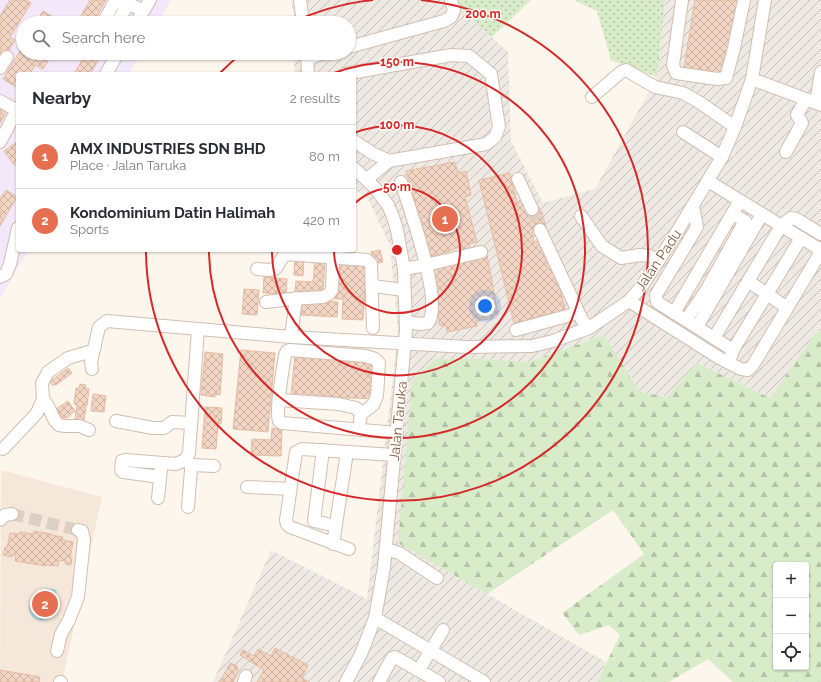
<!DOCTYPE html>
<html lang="en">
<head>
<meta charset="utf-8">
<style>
  body { margin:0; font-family:Raleway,sans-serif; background:#f7f7f7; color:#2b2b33 }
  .controls { position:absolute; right:12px; bottom:12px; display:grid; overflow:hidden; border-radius:4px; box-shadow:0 1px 3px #0004 }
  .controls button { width:36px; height:36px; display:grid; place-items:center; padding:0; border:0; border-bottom:1px solid #e1e1e2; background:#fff; color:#2b2b33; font:20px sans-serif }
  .you { position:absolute; left:485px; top:306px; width:14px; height:14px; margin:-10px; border:3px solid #fff; border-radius:50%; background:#1a73e8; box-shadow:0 0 0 6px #1a73e833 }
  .badge { display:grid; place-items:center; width:26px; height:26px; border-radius:50%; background:#e76f51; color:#fff; font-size:13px; font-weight:700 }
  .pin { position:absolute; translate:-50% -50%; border:2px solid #fff; box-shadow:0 1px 4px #0006 }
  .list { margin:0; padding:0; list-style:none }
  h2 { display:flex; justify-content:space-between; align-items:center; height:52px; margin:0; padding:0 16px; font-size:17px }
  h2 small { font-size:13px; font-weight:400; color:#7c7c81 }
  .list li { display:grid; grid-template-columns:26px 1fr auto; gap:12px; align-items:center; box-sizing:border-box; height:64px; padding:0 16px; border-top:1px solid #e1e1e2 }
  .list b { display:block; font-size:15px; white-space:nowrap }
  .list p { margin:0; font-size:13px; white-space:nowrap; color:#7c7c81 }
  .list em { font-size:13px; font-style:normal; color:#7c7c81 }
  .icon { flex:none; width:22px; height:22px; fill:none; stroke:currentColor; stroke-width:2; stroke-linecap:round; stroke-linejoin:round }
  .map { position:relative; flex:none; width:821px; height:682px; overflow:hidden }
  .search { position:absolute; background:#fff; box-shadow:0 1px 3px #0004; left:16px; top:16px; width:340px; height:44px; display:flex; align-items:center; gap:10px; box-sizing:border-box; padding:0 14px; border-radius:22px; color:#7c7c81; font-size:15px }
  .panel { position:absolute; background:#fff; box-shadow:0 1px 3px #0004; left:16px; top:72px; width:340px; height:180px; border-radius:4px }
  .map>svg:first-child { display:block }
  .residential { fill:#f5e8da }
  .industrial { fill:url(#industrial-furrows) }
  .education { fill:#f3e8fa }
  .grass { fill:url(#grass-dots) }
  .forest { fill:url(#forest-firs); fill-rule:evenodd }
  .water { fill:#bfe3e8; stroke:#a5d3da }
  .building { fill:url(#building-cross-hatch); stroke:#e6bba3 }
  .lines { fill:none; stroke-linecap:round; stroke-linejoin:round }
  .minor-tunnel { stroke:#dcd0c4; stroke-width:12; stroke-dasharray:12 6; stroke-linecap:butt }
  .minor-casing { stroke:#d1beb0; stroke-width:14 }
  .minor { stroke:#fff; stroke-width:12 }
  .ring { fill:none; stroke:#d62828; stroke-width:2 }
  .labels { text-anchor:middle; stroke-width:3; stroke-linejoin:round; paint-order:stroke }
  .street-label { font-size:14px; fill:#7a5c4d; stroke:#fffaf3 }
  .centre { fill:#d62828; stroke:#fffaf3; stroke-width:2 }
  .ring-label { font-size:12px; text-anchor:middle; font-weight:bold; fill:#d62828; stroke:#fffaf3; stroke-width:3; stroke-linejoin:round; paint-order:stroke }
</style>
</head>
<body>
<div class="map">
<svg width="821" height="682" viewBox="0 0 821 682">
  <defs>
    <pattern id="industrial-furrows" width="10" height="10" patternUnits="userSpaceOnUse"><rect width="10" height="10" fill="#efe9e4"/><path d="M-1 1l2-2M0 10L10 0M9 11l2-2" fill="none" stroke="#c7c0bb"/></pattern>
    <pattern id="grass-dots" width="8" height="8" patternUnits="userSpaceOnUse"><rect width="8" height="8" fill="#d8ecc9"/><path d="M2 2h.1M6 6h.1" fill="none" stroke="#b4c2a5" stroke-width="1.8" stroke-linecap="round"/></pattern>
    <pattern id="forest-firs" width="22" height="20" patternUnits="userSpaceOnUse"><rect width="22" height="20" fill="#d8ecc9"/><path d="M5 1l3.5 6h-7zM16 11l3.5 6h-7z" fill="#b4c2a5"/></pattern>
    <pattern id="building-cross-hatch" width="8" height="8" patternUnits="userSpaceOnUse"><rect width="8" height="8" fill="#f3d5c3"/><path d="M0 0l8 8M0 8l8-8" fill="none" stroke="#cab0a1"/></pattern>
  </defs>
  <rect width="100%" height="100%" fill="#fdf6ec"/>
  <path class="residential" d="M1 470 102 497 62 682H0Z"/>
  <path class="industrial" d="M291 0H458L459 7 508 52 511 141 543 203 595 189 657 77 665 0H821V332L817 331 770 398 697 363 667 397 640 392 604 335 529 362 482 359H435L398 543 606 662 597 682H213L271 550 367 599 398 333 390 245 368 199 354 189V74H294L295 53H349V23H295Z"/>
  <path class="education" d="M0 0H171L158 23H23V53H141L129 74H18V250H28L0 299Z"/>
  <g class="grass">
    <path d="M458 0H531L492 37 458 7Z"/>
    <path d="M574 0H665L657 77 611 60 597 11Z"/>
  </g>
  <path class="forest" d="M817 331 821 332V682H733L708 659 669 682H597L620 635 609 625 579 635 562 613 644 554 613 510 487 594 398 543 412 381 435 359H482L529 362 604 335 640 392 667 397 697 363 770 398ZM776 565H806V667H776Z"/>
  <path class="water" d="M46 589 56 590C55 597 56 609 51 615 42 625 29 619 30 606H36V603L33 600V595L38 594 41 597 45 598Z"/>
  <g class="building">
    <path d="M10 0H26L31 3 10 37 15 40 8 52 3 49 0 54V16Z"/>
    <path d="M90 0H106L93 23H77Z"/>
    <path d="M695 0H742L726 75 684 68Z"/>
    <path d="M43 11 60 21 59 23H36Z"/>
    <path d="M23 46V53H53L43 69 35 65 30 74H18V88L3 79Z"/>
    <path d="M86 53H103L90 74H74Z"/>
    <path d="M0 104 8 109 0 123Z"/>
    <path d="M18 139V162L14 165 4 151 17 142Z"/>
    <path d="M455 162 458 173 466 171 471 195 465 197 477 242 469 244 470 249 462 251 460 247 431 257 406 171Z"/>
    <path d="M510 173 517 203 522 201 523 205H526L527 210 539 207 541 213 542 212 546 228 532 232 534 242 541 240 548 269 555 267 565 310 514 323 479 180Z"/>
    <path d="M6 190 17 197 0 226V199Z"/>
    <path d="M380 250 383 262 374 264 371 252Z"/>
    <path d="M487 255 498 314 493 315V318L476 321 477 326 447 332 446 325 440 326 430 265Z"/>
    <path d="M295 257H304L303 276 294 275Z"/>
    <path d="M315 260 325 261 323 294 295 292 296 281 313 282Z"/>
    <path d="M342 260 367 262 363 320 342 319 343 299H335L338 265H342Z"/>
    <path d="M264 277 287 279 286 294 263 293Z"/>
    <path d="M244 289 259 290 257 315 242 314Z"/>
    <path d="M302 300 338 302 337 317 301 315Z"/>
    <path d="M241 350 275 353 268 432 233 429Z"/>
    <path d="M205 352 223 354 220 395 215 394V397L201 395Z"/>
    <path d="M295 355 376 363 372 399 291 395Z"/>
    <path d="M68 368 72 373 56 385 55 384 53 386 50 382 52 380Z"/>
    <path d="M80 384 86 385 85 388 89 389 87 406 83 405V408L86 407 84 420 75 419 77 405 74 404 76 388H79Z"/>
    <path d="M93 394 106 396 104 412 91 411Z"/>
    <path d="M68 401 75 411 67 418 66 417 63 419 56 409Z"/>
    <path d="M205 407 222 408 221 424 218 423 216 449 202 448Z"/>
    <path d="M272 428 282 429 281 456 251 455 252 439 271 440Z"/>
    <path d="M34 531 52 534V535L63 537 62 540 73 542 70 558H72L71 565 65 564 66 561 59 560 58 566 46 565V566L15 561 16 555H12V557L3 555 5 547 7 548 10 533 20 534V532L33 534Z"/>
    <path d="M275 648 308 665 302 678 309 682H257L264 670 240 655 243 650 254 656 258 649 271 656Z"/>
    <path d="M230 663 237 666 238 672 233 682H220Z"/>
    <path d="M0 670 40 677 39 682H0Z"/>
  </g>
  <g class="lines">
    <g class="minor-tunnel">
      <path d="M532 209 540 230"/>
      <path d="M12 514 78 530"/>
    </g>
    <defs>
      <g id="minor">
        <path d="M300 0 303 23"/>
        <path d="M682 0 673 65 676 73 717 79 726 78 734 48 744 0"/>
        <path d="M105 23 104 21 114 3C125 0 134 6 143 11"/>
        <path d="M117 23 129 3"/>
        <path d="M136 23 150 0"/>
        <path d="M349 47 444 21 451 17 454 10 451 0"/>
        <path d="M307 53 308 74"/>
        <path d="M308 58 326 53"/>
        <path d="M0 68 7 57"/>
        <path d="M106 74 118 53"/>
        <path d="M345 74 451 55 469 56 491 74 499 127 495 137 486 144 389 161 367 179"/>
        <path d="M752 79 821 105"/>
        <path d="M592 97 621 72 626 70 655 87 683 93 699 102 735 127"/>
        <path d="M0 101 18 111"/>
        <path d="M816 103 821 72"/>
        <path d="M683 132 722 157"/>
        <path d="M354 141 372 153 389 161"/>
        <path d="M0 142 17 110"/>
        <path d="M786 152 802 123 797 115 806 99"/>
        <path d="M518 179 532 209"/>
        <path d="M708 181 816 247 819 251"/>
        <path d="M401 182C409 207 444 302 428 323L420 324 406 322"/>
        <path d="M693 206 697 227 656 295 657 302 733 350 729 362"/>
        <path d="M581 216 602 246 621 258 640 255 650 256 658 261"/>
        <path d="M540 230 582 320 589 328"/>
        <path d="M257 269 270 270 276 268 285 254 367 260 371 264 373 328"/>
        <path d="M404 269 426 265 481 252"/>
        <path d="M0 277 6 274 10 264 18 228"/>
        <path d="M748 281 786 307"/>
        <path d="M373 286 404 290"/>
        <path d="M629 301 721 359 741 369 748 370 753 365 819 255 821 248"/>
        <path d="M266 302 291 299 323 297 329 294 332 290 333 258"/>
        <path d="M674 313 732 214"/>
        <path d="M686 320 707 289 745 221 732 214 740 201"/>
        <path d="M697 327 762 214"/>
        <path d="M516 330 578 313"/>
        <path d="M291 337 296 298"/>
        <path d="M714 338 781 226 791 218 796 219 821 234"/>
        <path d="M733 350 801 238"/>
        <path d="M92 369 91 362 99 327 107 321 291 337 467 347 532 346 553 341 589 328 629 301 642 286 675 235 722 157 735 127 752 79 765 0"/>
        <path d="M43 399 48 406 55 421 59 425 65 426H80L89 430"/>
        <path d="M279 400 339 404 356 408 361 414 360 421"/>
        <path d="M361 414 373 405 377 396 379 363 375 359 366 356 290 350 287 351 285 355C283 369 275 410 279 421L282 423 397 433"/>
        <path d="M116 421 153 428H164L172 422 191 423"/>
        <path d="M3 449 37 413 43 399 42 383 48 372 68 358 92 351 95 347"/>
        <path d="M323 450 314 521 336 526"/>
        <path d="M185 460 192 465 191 470 188 507"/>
        <path d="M192 465 214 466"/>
        <path d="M160 477 123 472 121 470 122 461 125 460 176 464 185 460 189 453 198 329"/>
        <path d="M247 487 290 489"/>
        <path d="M158 498 161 469"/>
        <path d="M0 520 5 515 12 514"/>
        <path d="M333 544 347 452"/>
        <path d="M349 549 290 527 287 524 286 520 296 452 302 449 394 455"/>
        <path d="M386 549 399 553 437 578"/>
        <path d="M375 618 484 682"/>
        <path d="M57 651 61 634 69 620 78 597 84 540 82 531 78 530"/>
        <path d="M419 670 443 630"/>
        <path d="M60 682H61"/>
        <path d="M244 682 246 676"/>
        <path d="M346 682 361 654 375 618 384 567 406 330 404 269 397 230 393 217 388 205 375 188 354 168"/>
        <path d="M379 682 392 658 395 657 439 682"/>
      </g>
    </defs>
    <use href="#minor" class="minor-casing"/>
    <use href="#minor" class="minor"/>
  </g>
  <g class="ring">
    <path d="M354 204A63 63 0 1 1 334 251"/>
    <path d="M354 133A125 125 0 1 1 272 250"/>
    <path d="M331 74A188 188 0 1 1 209 250"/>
    <path d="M220 73A251 251 0 0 1 241 54M291 23A251 251 0 0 1 373 0M421 0A251 251 0 1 1 146 250"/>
  </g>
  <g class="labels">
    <g class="street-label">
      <text transform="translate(658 260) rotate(-56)" y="5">Jalan Padu</text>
      <text transform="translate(398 421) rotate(-84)" y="5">Jalan Taruka</text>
    </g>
  </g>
  <circle cx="397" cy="250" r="6" class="centre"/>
  <g class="ring-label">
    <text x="483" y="18">200 m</text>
    <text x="397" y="66">150 m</text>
    <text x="397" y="129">100 m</text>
    <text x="397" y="191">50 m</text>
  </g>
</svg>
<div class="controls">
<button>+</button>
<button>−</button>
<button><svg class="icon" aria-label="locate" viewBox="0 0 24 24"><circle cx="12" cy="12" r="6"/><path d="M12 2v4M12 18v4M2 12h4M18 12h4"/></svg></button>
</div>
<div class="you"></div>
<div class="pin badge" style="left:445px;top:219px">1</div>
<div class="pin badge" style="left:45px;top:604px">2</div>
<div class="search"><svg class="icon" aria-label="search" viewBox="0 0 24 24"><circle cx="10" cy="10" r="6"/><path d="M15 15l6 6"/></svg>Search here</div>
<section class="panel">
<h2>Nearby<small>2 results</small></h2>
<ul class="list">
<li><span class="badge">1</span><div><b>AMX INDUSTRIES SDN BHD</b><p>Place · Jalan Taruka</p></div><em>80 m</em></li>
<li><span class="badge">2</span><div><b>Kondominium Datin Halimah</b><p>Sports</p></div><em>420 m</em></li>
</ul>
</section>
</div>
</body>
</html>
